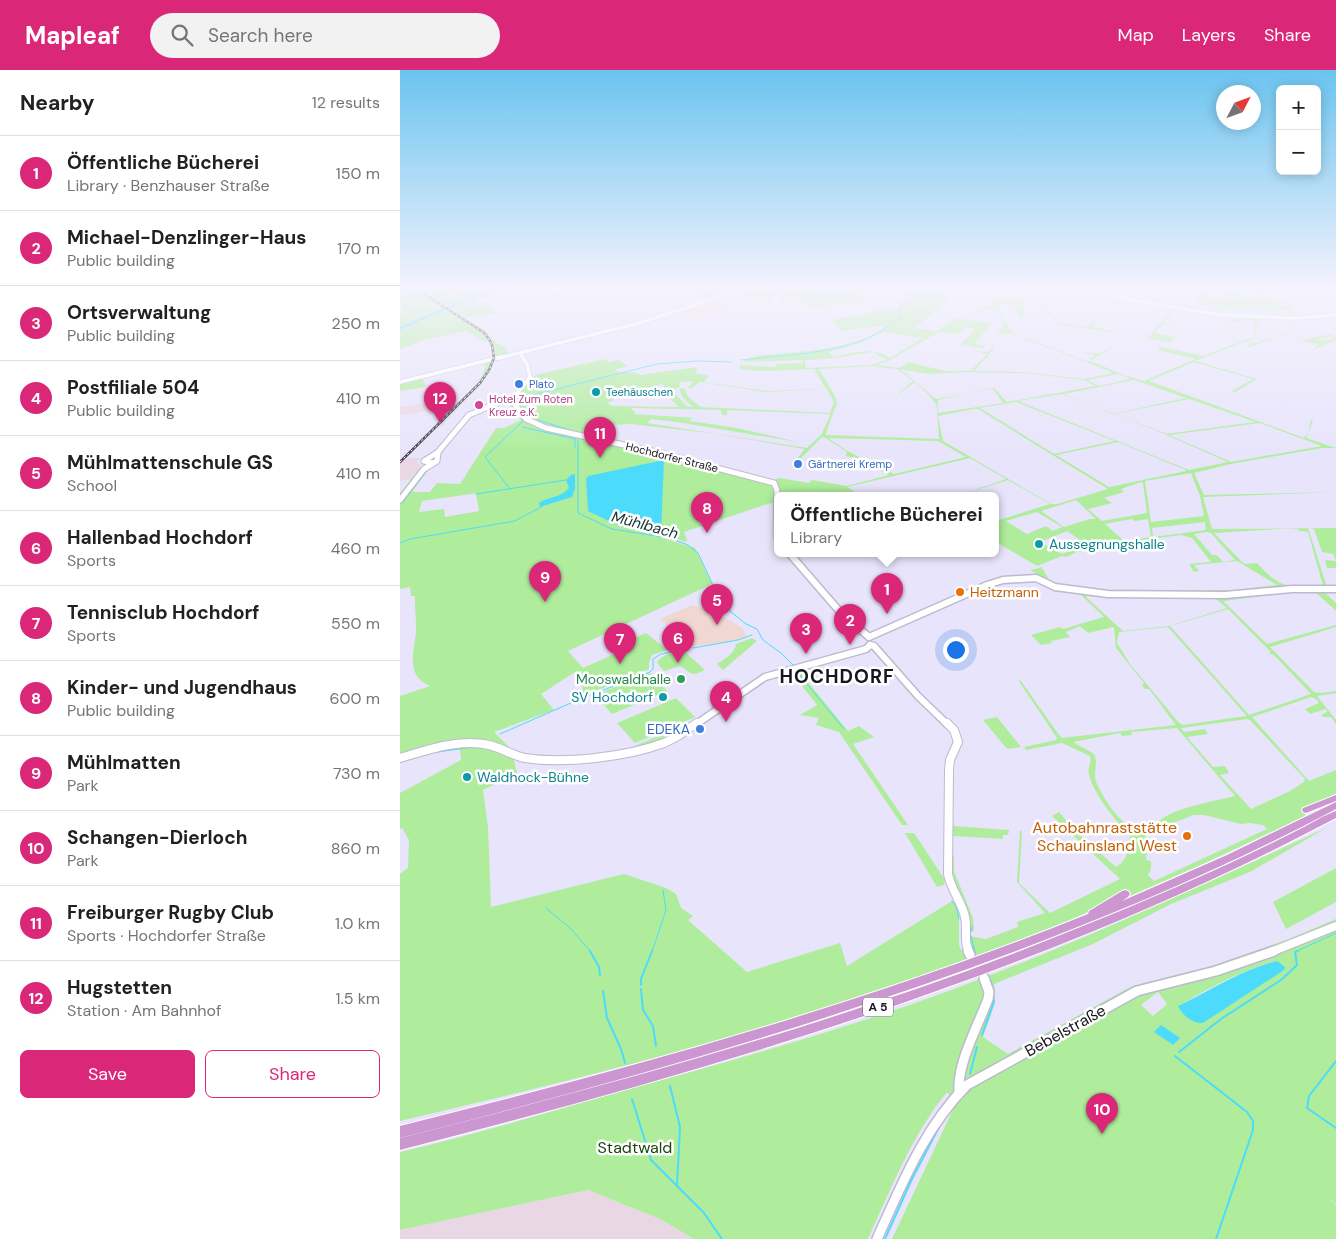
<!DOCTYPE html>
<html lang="en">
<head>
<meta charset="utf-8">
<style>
  body { margin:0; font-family:"DM Sans",sans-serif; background:#f2f2f2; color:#202124 }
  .controls { position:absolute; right:15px; top:15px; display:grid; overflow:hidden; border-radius:8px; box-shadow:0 2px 12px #0003 }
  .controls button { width:45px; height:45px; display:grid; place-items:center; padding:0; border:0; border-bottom:1px solid #e0e0e0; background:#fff; color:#202124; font:25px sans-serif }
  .compass { position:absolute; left:816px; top:15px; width:45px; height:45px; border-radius:50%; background:#fff; box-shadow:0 2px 12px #0003; rotate:49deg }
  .you { position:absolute; left:555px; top:579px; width:18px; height:18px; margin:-12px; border:4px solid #fff; border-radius:50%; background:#1a73e8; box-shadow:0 0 0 8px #1a73e833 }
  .badge { display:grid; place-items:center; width:32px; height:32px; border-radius:50%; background:#db2777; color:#fff; font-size:16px; font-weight:700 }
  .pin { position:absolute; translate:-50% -41px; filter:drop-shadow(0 1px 2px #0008) }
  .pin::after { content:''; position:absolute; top:26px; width:18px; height:15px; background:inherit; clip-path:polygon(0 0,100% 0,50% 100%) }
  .popup { position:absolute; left:374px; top:422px; width:225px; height:65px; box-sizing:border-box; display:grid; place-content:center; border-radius:8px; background:#fff; filter:drop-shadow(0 1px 4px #0005); font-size:16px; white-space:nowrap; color:#757577 }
  .popup b { font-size:19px; color:#202124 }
  .popup::after { content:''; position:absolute; left:50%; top:100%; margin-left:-10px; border:10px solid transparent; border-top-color:#fff }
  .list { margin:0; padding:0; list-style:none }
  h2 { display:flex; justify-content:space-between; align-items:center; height:65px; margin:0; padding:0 20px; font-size:21px }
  h2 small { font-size:16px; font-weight:400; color:#757577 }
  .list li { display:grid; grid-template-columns:32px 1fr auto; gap:15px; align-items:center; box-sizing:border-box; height:75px; padding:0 20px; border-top:1px solid #e0e0e0 }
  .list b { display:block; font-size:19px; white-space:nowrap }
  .list p { margin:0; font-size:16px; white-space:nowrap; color:#757577 }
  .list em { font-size:16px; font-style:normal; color:#757577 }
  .actions { display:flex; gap:10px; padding:15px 20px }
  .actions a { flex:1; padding:11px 0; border:1px solid #db2777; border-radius:8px; text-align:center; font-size:18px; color:#db2777 }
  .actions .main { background:#db2777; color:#fff }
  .icon { flex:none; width:28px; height:28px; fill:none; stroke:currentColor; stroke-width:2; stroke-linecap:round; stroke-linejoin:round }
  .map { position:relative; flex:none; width:936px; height:1169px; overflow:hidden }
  header { display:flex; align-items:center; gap:30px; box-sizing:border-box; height:70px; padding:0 25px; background:#db2777; color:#fff }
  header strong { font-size:24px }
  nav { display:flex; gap:28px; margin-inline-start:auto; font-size:18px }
  .search { width:350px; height:45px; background:#f2f2f2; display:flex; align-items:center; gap:12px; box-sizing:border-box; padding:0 18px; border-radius:28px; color:#757577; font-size:19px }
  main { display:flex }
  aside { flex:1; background:#fff }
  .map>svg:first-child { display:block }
  .industrial { fill:#ead7e6 }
  .education { fill:#f1d7d1 }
  .green { fill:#afed9d; fill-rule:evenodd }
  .water { fill:#4ddbfb }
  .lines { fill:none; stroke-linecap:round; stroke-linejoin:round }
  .stream-far1 { stroke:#4ddbfb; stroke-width:1 }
  .stream { stroke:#4ddbfb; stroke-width:2 }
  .secondary-far4-casing { stroke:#beb9cf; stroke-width:5 }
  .secondary-far3-casing { stroke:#beb9cf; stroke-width:7 }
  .secondary-far2-casing { stroke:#beb9cf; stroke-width:9 }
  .secondary-far1-casing { stroke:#beb9cf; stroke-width:10 }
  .secondary-casing { stroke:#beb9cf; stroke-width:12 }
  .highway-casing { stroke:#fff; stroke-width:2 }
  .secondary-far4 { stroke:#fff; stroke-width:4 }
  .secondary-far3 { stroke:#fff; stroke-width:5 }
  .secondary-far2 { stroke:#fff; stroke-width:6 }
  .secondary-far1 { stroke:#fff; stroke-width:8 }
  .secondary { stroke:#fff; stroke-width:9 }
  .highway { fill:#cc97d0; fill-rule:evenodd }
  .rail-casing { stroke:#43404b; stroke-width:2.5 }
  .rail { stroke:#fff; stroke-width:1; stroke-dasharray:2.5; stroke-linecap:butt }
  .shop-dot { fill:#3f7fe0; stroke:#fff; stroke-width:2 }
  .culture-dot { fill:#0f9aa8; stroke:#fff; stroke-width:2 }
  .hotel-dot { fill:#d1479c; stroke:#fff; stroke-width:2 }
  .food-dot { fill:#e8710a; stroke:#fff; stroke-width:2 }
  .leisure-dot { fill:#2e9e5b; stroke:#fff; stroke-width:2 }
  .labels { text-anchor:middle; stroke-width:5; stroke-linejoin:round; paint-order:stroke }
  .far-shop-label { font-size:11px; fill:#366cbe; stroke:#fff; text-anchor:start }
  .far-culture-label { font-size:11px; fill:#0d838f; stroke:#fff; text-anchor:start }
  .far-hotel-label { font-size:11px; fill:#b23c85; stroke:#fff; text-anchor:start }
  .far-street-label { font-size:11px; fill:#17151d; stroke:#fff }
  .shield { fill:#fff; stroke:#5d5b61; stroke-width:1 }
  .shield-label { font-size:12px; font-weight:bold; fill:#17151d }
  .culture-label { font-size:14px; fill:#0d838f; stroke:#fff; text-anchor:start }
  .food-label { font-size:14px; fill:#c56008; stroke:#fff; text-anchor:start }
  .leisure-label { font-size:14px; fill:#27864d; stroke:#fff; text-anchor:end }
  .shop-label { font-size:14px; fill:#366cbe; stroke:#fff; text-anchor:end }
  .water-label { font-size:15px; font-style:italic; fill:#193137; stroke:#fff }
  .near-food-label { font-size:16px; fill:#c56008; stroke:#fff; text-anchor:end }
  .near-street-label { font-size:16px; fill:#17151d; stroke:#fff }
  .near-park-label { font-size:16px; fill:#1b430c; stroke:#fff }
  .district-label { font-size:19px; font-weight:bold; letter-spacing:1px; fill:#17151d; stroke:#fff }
</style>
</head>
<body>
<header>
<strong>Mapleaf</strong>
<div class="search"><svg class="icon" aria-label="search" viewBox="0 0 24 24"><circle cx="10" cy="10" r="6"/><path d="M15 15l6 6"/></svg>Search here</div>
<nav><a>Map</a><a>Layers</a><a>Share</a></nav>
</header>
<main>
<aside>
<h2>Nearby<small>12 results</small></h2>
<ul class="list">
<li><span class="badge">1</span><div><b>Öffentliche Bücherei</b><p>Library · Benzhauser Straße</p></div><em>150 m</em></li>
<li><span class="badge">2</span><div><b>Michael-Denzlinger-Haus</b><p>Public building</p></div><em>170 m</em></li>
<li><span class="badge">3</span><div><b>Ortsverwaltung</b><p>Public building</p></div><em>250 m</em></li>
<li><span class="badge">4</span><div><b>Postfiliale 504</b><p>Public building</p></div><em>410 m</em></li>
<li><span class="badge">5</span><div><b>Mühlmattenschule GS</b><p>School</p></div><em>410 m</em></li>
<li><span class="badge">6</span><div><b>Hallenbad Hochdorf</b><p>Sports</p></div><em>460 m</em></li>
<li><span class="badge">7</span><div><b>Tennisclub Hochdorf</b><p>Sports</p></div><em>550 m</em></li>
<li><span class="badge">8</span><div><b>Kinder- und Jugendhaus</b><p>Public building</p></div><em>600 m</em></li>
<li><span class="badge">9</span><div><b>Mühlmatten</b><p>Park</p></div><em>730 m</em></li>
<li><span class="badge">10</span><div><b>Schangen-Dierloch</b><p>Park</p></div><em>860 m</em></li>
<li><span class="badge">11</span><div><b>Freiburger Rugby Club</b><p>Sports · Hochdorfer Straße</p></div><em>1.0 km</em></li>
<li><span class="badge">12</span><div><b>Hugstetten</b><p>Station · Am Bahnhof</p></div><em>1.5 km</em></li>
</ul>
<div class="actions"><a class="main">Save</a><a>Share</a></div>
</aside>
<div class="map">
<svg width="936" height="1169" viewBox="0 0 936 1169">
  <rect width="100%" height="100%" fill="#e8e4fb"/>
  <g class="industrial">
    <path d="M46 330 47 334H52V335L46 342 28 345 27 341 0 345V337Z"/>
    <path d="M7 388H21L17 392 21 397 13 409 0 411V394Z"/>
    <path d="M188 1120 260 1149 294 1169H0V1160Z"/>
  </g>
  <g class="education">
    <path d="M313 232 327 236 329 240 313 241V245L292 247 281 242Z"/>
    <path d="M293 535 301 538 317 535 318 540 324 547 342 558 347 567 328 572 293 576 260 549Z"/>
  </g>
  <g class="green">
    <path d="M0 220H15L45 238 0 257V246L2 245Z"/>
    <path d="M20 220 28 221 86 220 47 237Z"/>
    <path d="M92 220H101L75 231 74 234 123 229 128 228 124 220 129 227 164 223 162 220 166 224 204 221 88 233 99 247 125 244 139 249H137L124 244 99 248 94 243 66 248 87 262 94 271 108 279 105 281 111 284 96 288C93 262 72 253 51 240L76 258 89 271 86 272 66 261 24 270 0 279V260Z"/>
    <path d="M292 220H327L330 221 359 220 372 223 381 220H418L425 223 444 220H460L465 231 412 238 399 227 391 228 382 234 380 225 371 226 372 233 355 228 343 227 342 221 308 231Z"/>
    <path d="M505 220H511V222L525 223 526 220H546V233L514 258 536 261 552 250 592 235 589 227 622 228 625 234 645 236 658 253 688 257 714 234 692 256 716 263 657 254 643 235H621L626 246 619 247 613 234 598 235C603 244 605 256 613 263L688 292 695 285 679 281 698 284 719 273 690 291 724 305 744 311 796 289 757 280 762 277 803 286 853 267 855 262 854 250 778 256 762 255 754 263 776 267 770 273 731 265 748 268 772 239 750 233 669 220H692L754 231 747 220H749L757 232 784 239 818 243 816 236 798 235 794 223H801L799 220 809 227H827L822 221 826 223H839L837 220 845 226 831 228 861 226 854 220H864L878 233 888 232 892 240 936 238 892 240 820 239 821 244 936 246 859 248 864 249 857 251 856 255 858 256 905 270 930 264 935 265 915 271 931 270 936 266V270L910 281 919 275 856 256V266L848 271 855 273 881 265 850 277H846L852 273 846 271 795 291 857 309 835 322 888 332 834 322 832 321 853 309 794 292 749 311 904 368 908 363 911 350 913 351 906 368 936 378H922L830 394 794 403 804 425 936 422 803 427 812 459 936 458V498H927L925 490 936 491 933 484 922 482 914 459 908 458 928 520 923 521 936 533V541L913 520 889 521 872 525 823 531 867 574 936 555V557L870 577 914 622 921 623 936 621V623L917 626 936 650V654L931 647H923L921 645 927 642 926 639 910 644 905 639 919 633 916 629 911 627 852 647 909 711 936 700V726L905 739V746L805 793 730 826 722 821 688 842 668 851 574 887 568 866 586 869 618 857 617 852 645 843 617 812 620 761H622L619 813 650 843 720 809 652 746 659 742 674 760 716 797C729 789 728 779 730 765 715 751 694 724 689 705 687 698 692 693 690 686L662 673 626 680 624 677 656 670 657 668 618 610 621 611 659 665 662 668 776 655 749 619H745L742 615 744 613 716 578 714 557 688 563 680 556 666 562 670 567 651 571 652 573 641 575 631 565 660 557 663 559 704 547 680 524V520L653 513 630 500 643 497 642 498 650 511 672 518 698 521 834 520 877 515 837 491 794 495 799 501 794 502 789 494 811 492 792 468 781 465 698 476 677 482 666 487 662 486 637 496 596 472V451L650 434 608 410 561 425 606 409 570 388 447 417 460 425H378V432L367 434 284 462 287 470 286 472 267 466 263 468 295 478 312 514 168 581 183 598 219 582 215 576 246 563 267 580 252 585 249 593V599L183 626 182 601 172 604 141 624 154 640 94 662 112 680 107 683 113 687 117 703 83 720 88 757 91 837 224 804 266 818 276 824 281 838 293 846 288 850 347 902 440 873 447 896 552 831 559 845V875L566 890C383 959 191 1006 0 1051V804L8 798 9 770 2 758 0 759V723L61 690 60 680C40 679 20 688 0 693V626L30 616C9 608 12 588 15 570 18 556 14 539 15 526H11L10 517 0 519V423L21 397 30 396 40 392 29 399 12 422H30L37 413 60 414 96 358H104L121 350 107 332 117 327 135 305 206 289 209 292 218 290 227 296 215 300C224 306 229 298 240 305L298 297 295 304 309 305 304 312 366 321 426 319 414 299 361 301 339 299 341 295 376 297 377 294 403 293V290L344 292V290C349 289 351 287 358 286 400 280 452 283 487 255L441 261 432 251 439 248 469 244 468 241 495 239 499 237 500 232 505 229ZM583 240 599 241 604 256 597 264H613L714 303 683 309 622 302 574 301 594 279 592 278 588 282 572 280 587 284 571 301H544L509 292 499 298 476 295 488 291 539 262 558 264 565 257 576 259 561 274 583 278 585 276 574 274 593 253 559 249ZM775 240 793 244 797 243 848 248C821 252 791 258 763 254ZM483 262 523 268 490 288C470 276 455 283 433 287L429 282 460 273ZM473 282 487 290 471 295 406 298 405 290 427 289ZM471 296 497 299 513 311 494 328 515 312 531 327 537 336 539 369 425 365 437 333 435 326 419 299ZM500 299 529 304 567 302 623 303 684 310 696 316 607 332 594 318C574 321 556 326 536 329ZM719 304 731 309 699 316 687 310ZM734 310 786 328 712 344 664 324ZM293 311 288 318H292L300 312 365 322 427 319 434 332 430 343 301 337 289 328 284 318 279 319 283 328 293 337H288L274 323 276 318 280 317 279 312ZM263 314 269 327 279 337 213 336 207 333 215 330 211 328 214 326ZM593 319 603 333 538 343V330C557 326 574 321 593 319ZM662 324 760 362 828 392 789 400 618 331ZM789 329 856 352 767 364 714 344ZM616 332 715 371 654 384 580 338ZM232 338 321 340 322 345H327V340L431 344 421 365 407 378 247 353 251 349 283 353 398 372 337 358 289 351 293 348 343 351 234 344 235 341 231 340ZM574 339H578L708 419 657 434H651L543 371 538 346ZM860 353 922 376 831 392 769 365ZM231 354 310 363 405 379 396 390H399L421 368 424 367 447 382 446 386 456 388 489 405 447 416 412 410 409 413 379 408 375 410 194 364 191 363 190 366 182 364 184 362 188 363 211 355ZM428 368 538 371 566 387 494 404 447 381ZM718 372 786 400V401L709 417 656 385ZM791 403 800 426 804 446 751 452 745 411ZM741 412 743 413 747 443 702 451 688 439 712 433 704 428 724 422 721 419ZM78 423 76 424 79 441 45 447 44 439 19 442 22 431ZM676 430 696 449H690L664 457 641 441ZM637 442 662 457 653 461 646 456 627 464 606 451ZM732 449 735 451 748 449 751 467 724 471 705 454ZM805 452 806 460 753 467 752 458ZM896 458 899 461 908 462 923 516C888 516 882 521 857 493L845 494 841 491 814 463ZM667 461 687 475 662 484 640 472ZM807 462 811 463 835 490 823 492 817 485H812L794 464ZM687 526 816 529 827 538 769 556 723 561 687 528ZM828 539 871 582 868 583 874 585 911 624 849 645 770 556ZM768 557 846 645V646L783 655 779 653 730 594 717 573 719 562ZM847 649 850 650 905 709 904 712 890 721 851 739 820 705 829 703 825 696 813 697 787 667 808 664 805 659 784 662 781 658ZM777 658 835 726C814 731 792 735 772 743 763 747 755 755 745 758 723 763 705 730 697 714 692 703 699 694 694 684L673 672 720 663 722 666 732 665 731 662ZM794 745H804L841 754 850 753 863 755 867 759 754 811 748 805 751 800V791L746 790 747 778 750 772 745 771 746 763Z"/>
    <path d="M92 289 87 302 70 321 82 306 85 296 82 293 21 308 25 313V317L0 321V311Z"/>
    <path d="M352 568 357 571 323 600 317 594C324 589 335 584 336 574Z"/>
    <path d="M284 581 305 600C289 607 294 604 280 596L264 601 257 593C262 583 274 583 284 581Z"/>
    <path d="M398 600 448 661 459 656 474 667 453 674 508 755H502L439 662 416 655 419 648 400 645 417 635 391 602Z"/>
    <path d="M250 603 267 621 212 644 195 625Z"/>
    <path d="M276 628 295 647 235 673 217 653Z"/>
    <path d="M597 647 621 677 607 679 583 650Z"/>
    <path d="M299 648 270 667 238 679 235 676Z"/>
    <path d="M553 756 609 760 608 765H603V769L553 766Z"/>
    <path d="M926 758 850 802 771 834 693 874 594 914C598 932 589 949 583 967L608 984 732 916 811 896 889 869 936 849V1134L924 1126 936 1135V1169H492L557 1031 555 1032 547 1022C512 1065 491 1119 468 1169H294L260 1149 188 1120 0 1160V1082C78 1064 156 1040 233 1018 341 988 449 958 554 919 681 872 803 815 926 758ZM877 891 778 936C808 919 843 899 877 891ZM758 922 767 934 753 946 741 935Z"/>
    <path d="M505 763H514L545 810 544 815 537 817Z"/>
    <path d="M551 784 554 786V801L573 848 574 862 569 858 568 842 551 806Z"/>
    <path d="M936 798V832L886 859 873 832Z"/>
  </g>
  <g class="water">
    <path d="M86 220H92L0 260V257Z"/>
    <path d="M264 390 261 464 217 455 188 441 186 409 188 406Z"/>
    <path d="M175 404V419L172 427 140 437 139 433C149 426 159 429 169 418L166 410 171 405Z"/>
    <path d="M877 891 885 897 884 900 803 953C793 954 782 945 778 936L784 933C815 918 843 899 877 891Z"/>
    <path d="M761 955 780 968 773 975 754 962Z"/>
  </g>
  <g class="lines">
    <g class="stream-far1">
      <path d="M0 220H6"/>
      <path d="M6 220 20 224"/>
      <path d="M25 222 56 220"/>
      <path d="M341 290C379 285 420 285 457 272 473 267 487 257 501 248L499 240 507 231 506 220"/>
      <path d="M133 349 117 329 257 294 297 291 332 292"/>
      <path d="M138 350 176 362"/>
      <path d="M122 357 175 369V377"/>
      <path d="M178 367V443L212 459 269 468 288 475 298 483 318 526 330 541 346 554 357 559 363 570 381 583 394 596"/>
      <path d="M110 419 85 387 123 351 110 331 116 329"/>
      <path d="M76 424 166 410"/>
      <path d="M3 432 28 399"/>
      <path d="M0 473 10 469 115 451 141 437"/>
      <path d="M293 578 338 570 352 565"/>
      <path d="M397 602 444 659"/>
      <path d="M188 626 250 602 253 599V589L261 584 283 580"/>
      <path d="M100 664 180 629"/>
      <path d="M30 683 73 677"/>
      <path d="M552 831 556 837 559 849"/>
      <path d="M146 838 171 859 191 882"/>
      <path d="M571 862 572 857"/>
      <path d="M571 866 575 882"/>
      <path d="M252 882 266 840 263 820"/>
      <path d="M895 882 936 863"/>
    </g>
    <g class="stream">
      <path d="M190 881 199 897 200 905"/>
      <path d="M574 881 575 883"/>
      <path d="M241 915V909L252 881"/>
      <path d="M241 919 243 940 253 956 256 976"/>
      <path d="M203 921 207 948 221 979 225 993"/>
      <path d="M582 965 594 932 591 911"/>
      <path d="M779 982 821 949 881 910 897 895 895 882 898 881"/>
      <path d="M775 986 847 1042 853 1051V1060L816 1169"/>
      <path d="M936 991 909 1026 907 1038 936 1058"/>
      <path d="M570 1004 577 977"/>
      <path d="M270 1016 280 1057 277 1115"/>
      <path d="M566 1023 570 1020"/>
      <path d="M232 1029 251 1090 304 1143 322 1169"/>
      <path d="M485 1169 511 1111 539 1057"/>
    </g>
    <defs>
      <g id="secondary-far4">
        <path d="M675 220 820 245 895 248 936 245"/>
        <path d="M99 288 239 253 341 220"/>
        <path d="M0 312 101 287"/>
        <path d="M111 329 114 333"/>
        <path d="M97 333 114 327 130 307 127 294 120 283"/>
      </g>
      <g id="secondary-far3">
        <path d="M113 332 126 349 146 358 256 382 374 413 377 420 376 466 378 471"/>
        <path d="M33 393 24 391 38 382 69 345 100 332"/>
        <path d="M0 430 24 399 37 391 38 383"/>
      </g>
      <g id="secondary-far2">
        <path d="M389 483 441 543 469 567"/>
        <path d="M469 567 587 515 603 510 636 508 655 517 708 524 825 525 892 519H936"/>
        <path d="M470 575 474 576 518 626 548 655"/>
        <path d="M295 655 365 607 466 579 470 575"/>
      </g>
      <g id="secondary-far1">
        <path d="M547 653 554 660 558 672 550 690 549 700 548 804C551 820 562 832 565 847 568 860 563 870 569 882"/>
        <path d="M0 688C27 680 61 668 89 675 102 678 113 686 125 688 165 694 226 687 264 673 276 668 286 661 297 653"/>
        <path d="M871 882 936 856"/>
      </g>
      <g id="secondary">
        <path d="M568 881 570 885"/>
        <path d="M559 1022C557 993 578 956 588 929L589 922 584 908"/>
        <path d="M477 1169C502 1114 524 1058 567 1015L737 921 816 901 874 881"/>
      </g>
      <g id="highway">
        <path d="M936 725V731L906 743 903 742 902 740 903 738Z"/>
        <path d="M936 732V739C833 794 726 839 616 881 415 957 208 1015 0 1068V1056C233 998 465 934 688 844L689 841 722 821 725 820 728 821 730 824 728 827 722 831 827 785Z"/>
        <path d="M936 741V748C643 903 320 998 0 1080V1068C205 1016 409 961 607 886 682 857 756 827 828 794 853 782 877 771 900 759 912 753 924 745 936 741Z"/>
      </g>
    </defs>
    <use href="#secondary-far4" class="secondary-far4-casing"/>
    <use href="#secondary-far3" class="secondary-far3-casing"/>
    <use href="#secondary-far2" class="secondary-far2-casing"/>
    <use href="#secondary-far1" class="secondary-far1-casing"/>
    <use href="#secondary" class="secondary-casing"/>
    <use href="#highway" class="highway-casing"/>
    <use href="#secondary-far4" class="secondary-far4"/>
    <use href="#secondary-far3" class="secondary-far3"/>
    <use href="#secondary-far2" class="secondary-far2"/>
    <use href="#secondary-far1" class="secondary-far1"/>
    <use href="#secondary" class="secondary"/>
    <use href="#highway" class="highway"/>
    <defs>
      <path id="rail" d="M0 392 80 313 89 300 94 288 92 275 89 269 83 262 18 220"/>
    </defs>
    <use href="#rail" class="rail-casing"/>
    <use href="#rail" class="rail"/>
  </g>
  <linearGradient id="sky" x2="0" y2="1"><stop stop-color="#6ac4f0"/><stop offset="0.57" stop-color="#f5f3fd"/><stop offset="1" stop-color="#f5f3fd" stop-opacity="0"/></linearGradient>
  <rect width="936" height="383" fill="url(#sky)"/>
  <g class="shop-dot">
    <circle cx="119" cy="314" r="5"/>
    <circle cx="398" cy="394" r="5"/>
    <circle cx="300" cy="659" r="5"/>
  </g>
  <g class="culture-dot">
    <circle cx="196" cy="322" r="5"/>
    <circle cx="639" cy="474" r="5"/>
    <circle cx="263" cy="627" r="5"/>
    <circle cx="67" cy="707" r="5"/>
  </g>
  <circle class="hotel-dot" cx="79" cy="335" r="5"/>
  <g class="food-dot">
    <circle cx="560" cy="522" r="5"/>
    <circle cx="787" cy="766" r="5"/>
  </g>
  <circle class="leisure-dot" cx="281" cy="609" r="5"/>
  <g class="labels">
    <g class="far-shop-label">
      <text x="129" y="318">Plato</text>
      <text x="408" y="398">Gärtnerei Kremp</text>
    </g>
    <g class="far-culture-label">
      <text x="206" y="326">Teehäuschen</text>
    </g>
    <g class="far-hotel-label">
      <text x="89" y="333">Hotel Zum Roten<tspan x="89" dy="13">Kreuz e.K.</tspan></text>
    </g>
    <g class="far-street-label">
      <text transform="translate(272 387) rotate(14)" y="4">Hochdorfer Straße</text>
    </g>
    <rect class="shield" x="463" y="927.5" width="30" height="19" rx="4"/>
    <g class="shield-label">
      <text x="478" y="941">A 5</text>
    </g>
    <g class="culture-label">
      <text x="649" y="479">Aussegnungshalle</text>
      <text x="253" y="632" text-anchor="end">SV Hochdorf</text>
      <text x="77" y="712">Waldhock-Bühne</text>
    </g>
    <g class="food-label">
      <text x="570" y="527">Heitzmann</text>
    </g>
    <g class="leisure-label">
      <text x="271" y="614">Mooswaldhalle</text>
    </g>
    <g class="shop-label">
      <text x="290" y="664">EDEKA</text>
    </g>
    <g class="water-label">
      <text transform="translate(245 455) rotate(15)" y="5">Mühlbach</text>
    </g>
    <g class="near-food-label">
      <text x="777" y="763">Autobahnraststätte<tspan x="777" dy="18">Schauinsland West</tspan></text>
    </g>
    <g class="near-street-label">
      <text transform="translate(665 960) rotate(-29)" y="6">Bebelstraße</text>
    </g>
    <g class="near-park-label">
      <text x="235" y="1083">Stadtwald</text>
    </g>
    <g class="district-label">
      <text x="437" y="613">HOCHDORF</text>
    </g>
  </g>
</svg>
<div class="controls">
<button>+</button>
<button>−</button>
</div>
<svg class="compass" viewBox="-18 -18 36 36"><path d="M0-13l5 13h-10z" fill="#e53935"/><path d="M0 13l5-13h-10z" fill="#757577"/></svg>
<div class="you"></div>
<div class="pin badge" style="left:487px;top:544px">1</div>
<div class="popup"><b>Öffentliche Bücherei</b>Library</div>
<div class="pin badge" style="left:450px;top:575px">2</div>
<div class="pin badge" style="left:406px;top:584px">3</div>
<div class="pin badge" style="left:326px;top:652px">4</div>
<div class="pin badge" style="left:317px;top:555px">5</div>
<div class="pin badge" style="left:278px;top:593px">6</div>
<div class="pin badge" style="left:220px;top:594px">7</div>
<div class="pin badge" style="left:307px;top:463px">8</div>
<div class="pin badge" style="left:145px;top:532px">9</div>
<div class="pin badge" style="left:702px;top:1064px">10</div>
<div class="pin badge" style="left:200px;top:388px">11</div>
<div class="pin badge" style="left:40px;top:353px">12</div>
</div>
</main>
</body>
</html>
